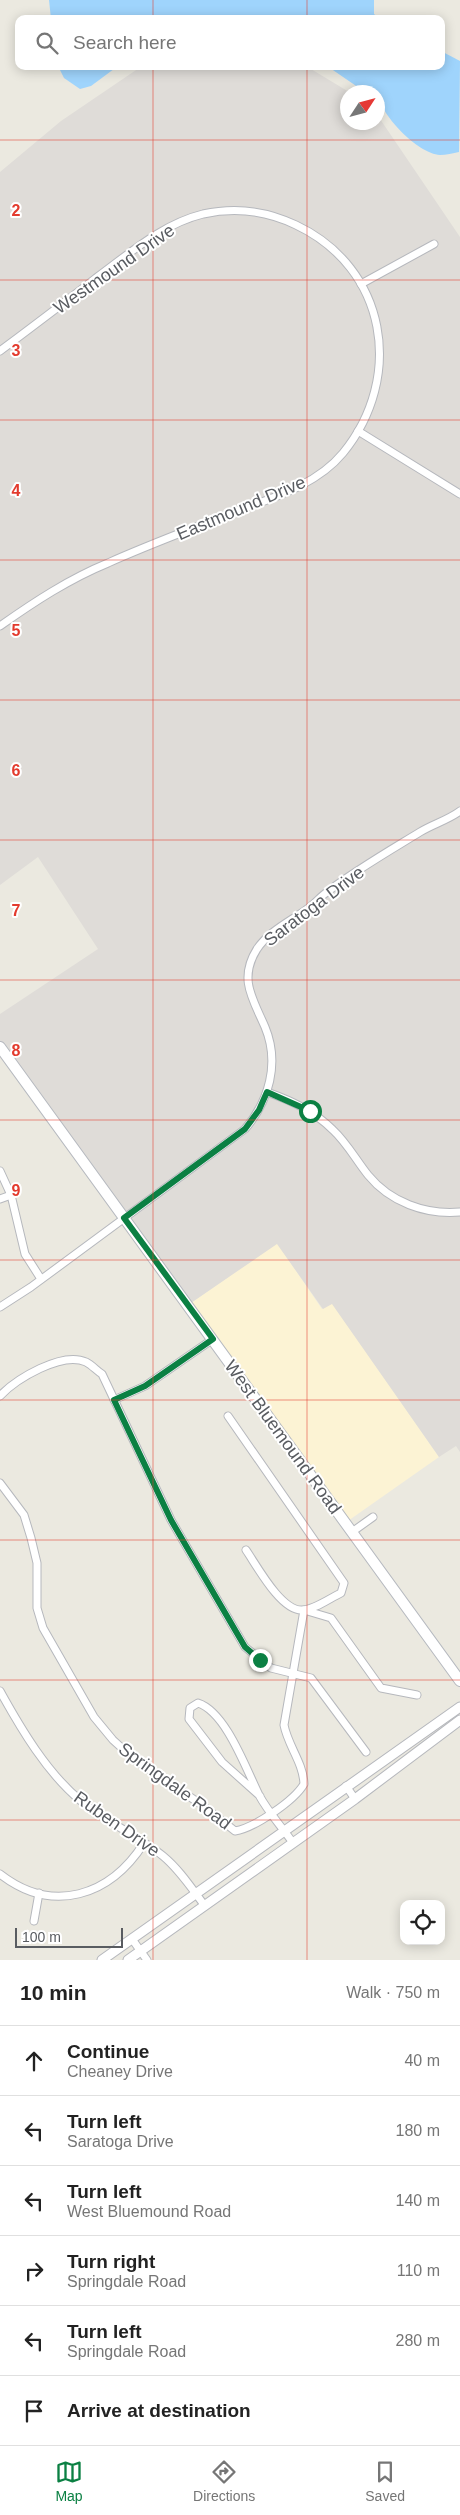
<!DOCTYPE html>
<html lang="en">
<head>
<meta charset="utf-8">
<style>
  body { margin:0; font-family:Helvetica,sans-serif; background:#f6f6f6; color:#222 }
  .controls { position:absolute; right:15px; bottom:15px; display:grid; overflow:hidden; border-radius:10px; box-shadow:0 2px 12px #0003 }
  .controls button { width:45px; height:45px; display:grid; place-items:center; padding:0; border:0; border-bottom:1px solid #e0e0e0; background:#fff; color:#222; font:25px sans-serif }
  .compass { position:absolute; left:340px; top:85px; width:45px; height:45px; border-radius:50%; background:#fff; box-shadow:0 2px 12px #0003; rotate:54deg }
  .scale { position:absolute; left:15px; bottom:12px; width:108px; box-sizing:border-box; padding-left:5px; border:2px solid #595c61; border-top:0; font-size:14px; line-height:18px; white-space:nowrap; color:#595c61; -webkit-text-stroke:4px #fff; paint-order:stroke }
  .stop { position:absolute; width:15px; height:15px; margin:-11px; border:4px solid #0b8043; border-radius:50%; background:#fff }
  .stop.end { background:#0b8043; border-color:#fff; box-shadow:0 1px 5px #0008 }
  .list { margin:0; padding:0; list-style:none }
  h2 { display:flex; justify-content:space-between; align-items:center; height:65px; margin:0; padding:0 20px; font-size:21px }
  h2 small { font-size:16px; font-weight:400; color:#767676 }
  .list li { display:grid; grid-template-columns:32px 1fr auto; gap:15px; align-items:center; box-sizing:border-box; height:70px; padding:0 20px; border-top:1px solid #e0e0e0 }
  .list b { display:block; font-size:19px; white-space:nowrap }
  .list p { margin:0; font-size:16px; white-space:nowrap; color:#767676 }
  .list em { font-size:16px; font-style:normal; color:#767676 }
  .icon { flex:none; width:28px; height:28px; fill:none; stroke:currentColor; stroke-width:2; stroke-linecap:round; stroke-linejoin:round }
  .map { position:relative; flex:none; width:460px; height:1960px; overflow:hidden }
  .search { position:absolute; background:#fff; box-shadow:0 2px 12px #0003; left:15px; right:15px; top:15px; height:55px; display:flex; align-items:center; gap:12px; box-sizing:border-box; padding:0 18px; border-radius:10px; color:#767676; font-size:19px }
  .sheet { height:485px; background:#fff }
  nav { display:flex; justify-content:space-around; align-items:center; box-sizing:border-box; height:70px; border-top:1px solid #e0e0e0; background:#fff; font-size:14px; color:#767676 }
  nav a { display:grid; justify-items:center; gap:2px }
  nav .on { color:#0b8043 }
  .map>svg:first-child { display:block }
  .commercial { fill:#fcf3d4 }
  .industrial { fill:#dfdcd8 }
  .water { fill:#9fd4fc }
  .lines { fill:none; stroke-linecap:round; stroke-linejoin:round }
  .minor-casing { stroke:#b6b8bd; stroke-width:9 }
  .tertiary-casing { stroke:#b6b8bd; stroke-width:11 }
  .secondary-casing { stroke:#b6b9bf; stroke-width:12 }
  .minor { stroke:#fff; stroke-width:7 }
  .tertiary { stroke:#fff; stroke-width:9 }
  .secondary { stroke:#fff; stroke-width:10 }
  .route { stroke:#0b8043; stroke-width:6 }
  .grid { fill:none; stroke:#e33b2e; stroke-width:1; stroke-opacity:0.55 }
  .labels { text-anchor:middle; stroke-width:4; stroke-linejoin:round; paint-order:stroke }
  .street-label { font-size:18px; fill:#595c61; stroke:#fff }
  .grid-label { font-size:16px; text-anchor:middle; font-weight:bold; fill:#e33b2e; stroke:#fff; stroke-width:4; stroke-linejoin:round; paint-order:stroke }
</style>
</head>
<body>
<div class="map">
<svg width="460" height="1960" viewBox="0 0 460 1960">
  <rect width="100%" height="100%" fill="#ebe9e0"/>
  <path class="commercial" d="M277 1243 322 1309 332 1303 439 1457 345 1523 188 1305Z"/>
  <path class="industrial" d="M142 66H306L349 92H348V122H378V116L460 237V1452L456 1446 439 1457 332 1304 323 1309 277 1244 188 1305 0 1050V1014L98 949 38 857 0 885V172L61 121Z"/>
  <g class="water">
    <path d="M49 0H374V14L380 19H51Z"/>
    <path d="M441 51 460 61 459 152C453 153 446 155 440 155 418 154 378 113 378 92H365L327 66H441Z"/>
    <path d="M58 66H118L91 86 80 89 64 78Z"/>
  </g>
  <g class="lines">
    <defs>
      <g id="minor">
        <path d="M361 284 434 244"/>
        <path d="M0 351C32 327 64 303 96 278 129 254 162 224 203 214 235 207 267 211 296 225 387 268 405 377 343 453 315 487 268 499 229 514 189 530 148 545 108 563 69 579 34 602 0 626"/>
        <path d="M358 431 460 494"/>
        <path d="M267 1092C292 1101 314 1111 333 1130 347 1143 356 1160 368 1175 390 1202 425 1215 460 1212"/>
        <path d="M0 1171 11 1195 25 1254 41 1279"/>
        <path d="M0 1199 11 1195"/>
        <path d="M0 1307 31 1287 245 1129C269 1101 280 1063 265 1027 253 999 238 979 257 949 269 931 291 921 307 909 315 904 320 897 327 892 356 870 389 851 420 832 433 824 448 820 460 811"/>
        <path d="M0 1396C16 1379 62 1351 86 1362 92 1365 97 1371 102 1374L171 1520 245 1647 271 1668 311 1678 366 1752"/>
        <path d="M114 1400 145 1386 213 1339"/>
        <path d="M228 1416 344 1583 341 1593C330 1598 314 1610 302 1610 281 1611 257 1566 246 1550"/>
        <path d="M0 1483 24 1515 31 1538 37 1563V1608L43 1628 94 1717 113 1740 135 1760 202 1805 235 1831C254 1828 294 1801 304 1784 303 1762 288 1746 284 1725L304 1610 331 1618 381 1688 417 1695"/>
        <path d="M352 1532 373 1517"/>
        <path d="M0 1691C21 1729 47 1773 81 1801 106 1822 137 1835 163 1856 180 1870 192 1889 205 1906"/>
        <path d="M346 1786 355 1799"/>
        <path d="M260 1796 222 1762 189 1719 190 1708 198 1703C226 1712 246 1769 259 1795 268 1812 282 1827 293 1843"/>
        <path d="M0 1874C53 1915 110 1896 144 1843"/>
        <path d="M34 1921 39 1893"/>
        <path d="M132 1939 147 1960"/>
      </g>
      <g id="tertiary">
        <path d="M102 1960 460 1707"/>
        <path d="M128 1960 355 1799 460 1720"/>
      </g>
      <path id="secondary" d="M0 1047 460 1681"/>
    </defs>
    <use href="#minor" class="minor-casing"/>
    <use href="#tertiary" class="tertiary-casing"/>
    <use href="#secondary" class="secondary-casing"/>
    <use href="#minor" class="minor"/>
    <use href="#tertiary" class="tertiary"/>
    <use href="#secondary" class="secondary"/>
  </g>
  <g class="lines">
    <path class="route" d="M260 1660 245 1647 171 1520 114 1400 145 1386 213 1339 124 1218 245 1129 259 1110 267 1092 310 1111"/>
  </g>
  <path class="grid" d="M153 0V19M307 0V19M153 66V1960M307 66V1960M0 140H460M0 280H460M0 420H460M0 560H460M0 700H460M0 840H460M0 980H460M0 1120H460M0 1260H460M0 1400H460M0 1540H460M0 1680H460M0 1820H460"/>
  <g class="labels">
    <g class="street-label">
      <text transform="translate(114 269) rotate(-35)" y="6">Westmound Drive</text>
      <text transform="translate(241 508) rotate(-23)" y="6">Eastmound Drive</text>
      <text transform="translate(314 906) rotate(-37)" y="6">Saratoga Drive</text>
      <text transform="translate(283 1437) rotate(54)" y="6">West Bluemound Road</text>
      <text transform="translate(175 1786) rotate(36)" y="6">Springdale Road</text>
      <text transform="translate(117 1824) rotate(35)" y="6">Ruben Drive</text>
    </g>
  </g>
  <g class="grid-label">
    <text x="16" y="216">2</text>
    <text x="16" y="356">3</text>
    <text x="16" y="496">4</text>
    <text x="16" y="636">5</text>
    <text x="16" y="776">6</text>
    <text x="16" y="916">7</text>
    <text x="16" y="1056">8</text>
    <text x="16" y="1196">9</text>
  </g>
</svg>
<div class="controls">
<button><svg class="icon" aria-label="locate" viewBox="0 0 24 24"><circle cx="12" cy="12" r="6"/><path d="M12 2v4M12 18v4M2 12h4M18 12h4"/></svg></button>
</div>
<svg class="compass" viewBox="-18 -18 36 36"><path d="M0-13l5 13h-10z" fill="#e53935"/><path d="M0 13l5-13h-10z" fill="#767676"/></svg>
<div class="scale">100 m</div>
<div class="stop" style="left:310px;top:1111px"></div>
<div class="stop end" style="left:260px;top:1660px"></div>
<div class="search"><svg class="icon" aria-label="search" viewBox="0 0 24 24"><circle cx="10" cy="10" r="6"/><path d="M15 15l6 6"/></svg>Search here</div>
</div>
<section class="sheet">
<h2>10 min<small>Walk · 750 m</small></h2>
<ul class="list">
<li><svg class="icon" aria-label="ahead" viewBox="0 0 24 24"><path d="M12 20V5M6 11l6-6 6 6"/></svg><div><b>Continue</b><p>Cheaney Drive</p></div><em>40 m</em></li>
<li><svg class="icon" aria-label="left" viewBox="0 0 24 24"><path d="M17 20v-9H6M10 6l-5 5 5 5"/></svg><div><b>Turn left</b><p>Saratoga Drive</p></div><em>180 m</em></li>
<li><svg class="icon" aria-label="left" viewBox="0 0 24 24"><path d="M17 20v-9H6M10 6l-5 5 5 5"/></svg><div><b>Turn left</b><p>West Bluemound Road</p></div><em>140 m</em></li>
<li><svg class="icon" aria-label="right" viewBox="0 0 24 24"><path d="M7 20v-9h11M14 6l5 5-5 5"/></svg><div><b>Turn right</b><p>Springdale Road</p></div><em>110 m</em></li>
<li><svg class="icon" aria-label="left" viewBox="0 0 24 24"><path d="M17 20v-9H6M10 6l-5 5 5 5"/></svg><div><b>Turn left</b><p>Springdale Road</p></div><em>280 m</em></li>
<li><svg class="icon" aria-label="arrive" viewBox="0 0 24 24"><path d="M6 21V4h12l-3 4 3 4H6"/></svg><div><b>Arrive at destination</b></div></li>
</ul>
</section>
<nav>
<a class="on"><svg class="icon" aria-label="map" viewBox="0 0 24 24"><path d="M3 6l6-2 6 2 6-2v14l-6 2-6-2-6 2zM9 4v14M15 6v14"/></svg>Map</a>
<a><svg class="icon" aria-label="directions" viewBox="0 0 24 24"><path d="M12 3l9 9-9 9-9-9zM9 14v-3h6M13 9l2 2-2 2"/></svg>Directions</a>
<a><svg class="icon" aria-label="saved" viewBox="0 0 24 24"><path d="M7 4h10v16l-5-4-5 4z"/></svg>Saved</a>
</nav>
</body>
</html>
